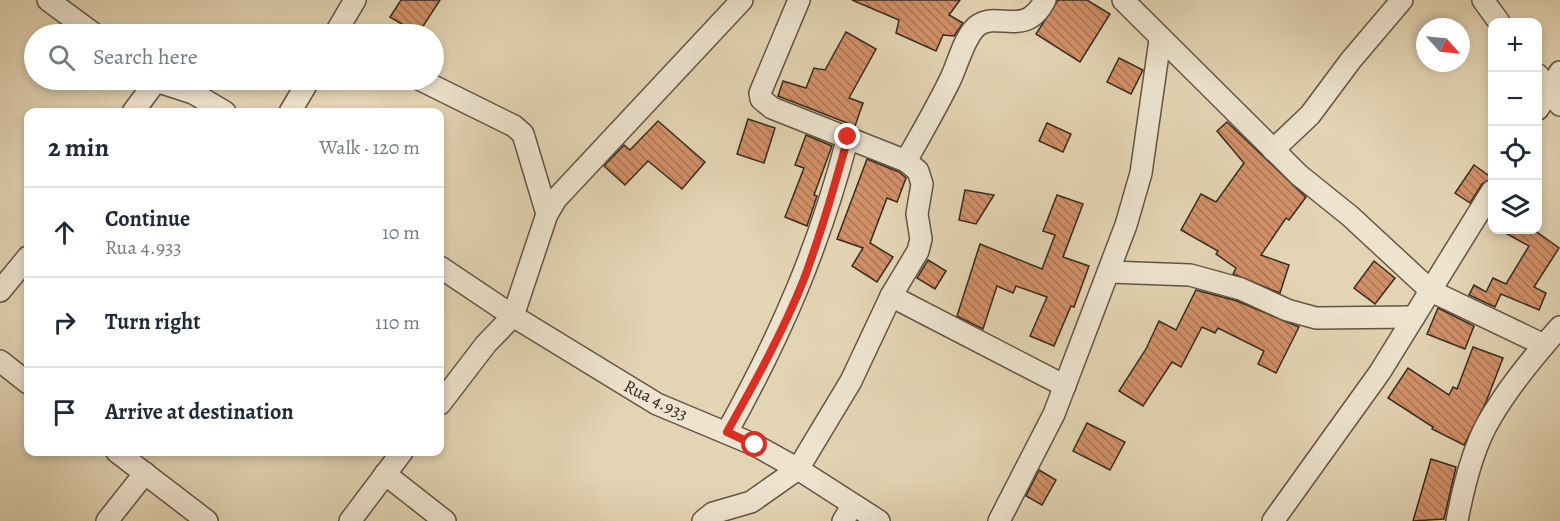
<!DOCTYPE html>
<html lang="en">
<head>
<meta charset="utf-8">
<style>
  body { margin:0; font-family:Alegreya,serif; background:#f6f6f7; color:#1f2937 }
  .controls { position:absolute; right:18px; top:18px; display:grid; overflow:hidden; border-radius:12px; box-shadow:0 3px 9px #0003 }
  .controls button { width:54px; height:54px; display:grid; place-items:center; padding:0; border:0; border-bottom:2px solid #e0e1e3; background:#fff; color:#1f2937; font:30px sans-serif }
  .compass { position:absolute; left:1416px; top:18px; width:54px; height:54px; border-radius:50%; background:#fff; box-shadow:0 3px 9px #0003; rotate:117deg }
  .stop { position:absolute; width:18px; height:18px; margin:-14px; border:4px solid #d93025; border-radius:50%; background:#fff }
  .stop.end { background:#d93025; border-color:#fff; box-shadow:0 2px 6px #0008 }
  .list { margin:0; padding:0; list-style:none }
  h2 { display:flex; justify-content:space-between; align-items:center; height:78px; margin:0; padding:0 24px; font-size:26px }
  h2 small { font-size:20px; font-weight:400; color:#747a83 }
  .list li { display:grid; grid-template-columns:39px 1fr auto; gap:18px; align-items:center; box-sizing:border-box; height:90px; padding:0 24px; border-top:2px solid #e0e1e3 }
  .list b { display:block; font-size:22px; white-space:nowrap }
  .list p { margin:0; font-size:20px; white-space:nowrap; color:#747a83 }
  .list em { font-size:20px; font-style:normal; color:#747a83 }
  .icon { flex:none; width:33px; height:33px; fill:none; stroke:currentColor; stroke-width:2; stroke-linecap:round; stroke-linejoin:round }
  .map { position:relative; flex:none; width:1560px; height:521px; overflow:hidden }
  .search { position:absolute; background:#fff; box-shadow:0 3px 9px #0003; left:24px; top:24px; width:420px; height:66px; display:flex; align-items:center; gap:15px; box-sizing:border-box; padding:0 21px; border-radius:33px; color:#747a83; font-size:22px }
  .panel { position:absolute; background:#fff; box-shadow:0 3px 9px #0003; left:24px; top:108px; width:420px; height:348px; border-radius:12px }
  .map>svg:first-child { display:block }
  .building { fill:url(#building-back-hatch); stroke:#382b1f; stroke-width:1.5 }
  .lines { fill:none; stroke-linecap:round; stroke-linejoin:round }
  .street-casing { stroke:#635544; stroke-width:24 }
  .street { stroke:#ede3ce; stroke-width:21 }
  .route { stroke:#d93025; stroke-width:8 }
  .labels { text-anchor:middle; stroke-width:6; stroke-linejoin:round; paint-order:stroke }
  .street-label { font-size:18px; fill:#382b1f; stroke:#ede3ce }
</style>
</head>
<body>
<div class="map">
<svg width="1560" height="521" viewBox="0 0 1560 521">
  <defs>
    <pattern id="building-back-hatch" width="6" height="6" patternUnits="userSpaceOnUse" patternTransform="scale(1.5)"><rect width="6" height="6" fill="#d29068"/><path d="M-1 5l2 2M0 0l6 6M5-1l2 2" fill="none" stroke="#ab7655"/></pattern>
  </defs>
  <rect width="100%" height="100%" fill="#e3d4b3"/>
  <filter id="stains"><feTurbulence type="fractalNoise" baseFrequency=".00333" numOctaves="4"/><feColorMatrix values="0 0 0 0 .2 0 0 0 0 .09 0 0 0 0 .02 0 0 0 .5 -.17"/></filter>
  <radialGradient id="worn" r=".72"><stop offset=".6" stop-color="#630" stop-opacity="0"/><stop offset="1" stop-color="#630" stop-opacity=".3"/></radialGradient>
  <g class="building">
    <path d="M401 0H440L418 34 390 17Z"/>
    <path d="M852 0H960L949 15 963 23 954 36 943 35 936 51 896 33 899 20Z"/>
    <path d="M1058 0H1087L1110 14 1080 62 1036 34Z"/>
    <path d="M846 32 876 49 849 98 863 103 855 126 778 96 783 81 806 88 814 68 825 70Z"/>
    <path d="M1119 58 1143 70 1131 94 1107 82Z"/>
    <path d="M748 119 775 128 764 163 737 154Z"/>
    <path d="M658 121 705 162 682 189 648 161 625 185 604 166 624 145 630 150Z"/>
    <path d="M1227 122 1306 197 1289 220 1286 218 1261 255 1289 265 1280 293 1233 274 1236 268 1216 254 1218 251 1181 230 1201 194 1216 202 1244 163 1217 131Z"/>
    <path d="M1047 123 1071 134 1063 152 1039 141Z"/>
    <path d="M806 135 832 146 814 195 817 196 807 226 785 217 804 168 795 165Z"/>
    <path d="M867 159 899 172 906 178 897 202 887 198 870 243 893 257 877 282 852 266 863 248 837 239Z"/>
    <path d="M1474 165 1492 178 1482 184 1470 203 1455 193Z"/>
    <path d="M965 190 994 195 976 224 959 220Z"/>
    <path d="M1057 195 1083 204 1063 257 1089 266 1074 307 1071 306 1054 346 1030 336 1047 297 1016 286 1013 293 997 286 983 329 957 316 980 244 1042 269 1055 235 1043 231Z"/>
    <path d="M1500 230H1534L1559 248 1534 287 1546 293 1539 310 1501 294 1495 307 1469 295 1474 285 1486 292 1493 278 1506 284 1529 246Z"/>
    <path d="M928 260 946 271 935 289 917 278Z"/>
    <path d="M1374 261 1395 278 1375 304 1354 288Z"/>
    <path d="M1196 290 1237 301 1299 327 1276 373 1258 364 1264 351 1218 328 1215 333 1202 327 1181 367 1172 362 1143 406 1119 391 1146 349 1159 321 1176 330Z"/>
    <path d="M1438 308 1474 326 1465 349 1427 334Z"/>
    <path d="M1473 347 1503 358 1486 402 1464 445 1432 429 1433 427 1388 398 1408 368 1449 395 1453 387 1457 389Z"/>
    <path d="M1087 423 1125 442 1110 470 1073 451Z"/>
    <path d="M1431 459 1456 467 1444 519 1413 521Z"/>
    <path d="M1039 470 1056 480 1042 505 1026 496Z"/>
  </g>
  <g class="lines">
    <defs>
      <g id="street">
        <path d="M48 0 94 34"/>
        <path d="M1123 0 1299 175 1350 216 1431 291 1544 345"/>
        <path d="M1483 0 1499 22"/>
        <path d="M335 34 355 0"/>
        <path d="M1538 75 1560 105"/>
        <path d="M153 80 193 93 225 112"/>
        <path d="M421 80 514 126 523 134 547 214"/>
        <path d="M1538 109 1560 72"/>
        <path d="M133 112 156 81"/>
        <path d="M290 112 309 80"/>
        <path d="M1273 150 1310 115 1351 60 1402 0"/>
        <path d="M906 161C921 134 937 107 950 80 958 64 964 37 977 26 998 10 1025 39 1045 0"/>
        <path d="M440 267 513 316 657 404 755 445 798 469 879 521"/>
        <path d="M1110 272 1190 275 1241 289 1287 310 1316 318 1414 317"/>
        <path d="M0 291 28 257"/>
        <path d="M891 296 1065 386"/>
        <path d="M0 361 28 383"/>
        <path d="M440 404 486 344 513 316 547 214 556 199 742 0"/>
        <path d="M727 432C782 333 819 247 848 137"/>
        <path d="M117 452 207 521"/>
        <path d="M385 474 445 521"/>
        <path d="M107 521 145 473"/>
        <path d="M350 521 402 452"/>
        <path d="M703 521 713 513 751 502 798 469 851 381 891 296 918 251 921 239 917 214 922 184 918 171 906 161 772 108 761 99 760 93 799 0"/>
        <path d="M843 521 853 505"/>
        <path d="M999 521 1054 414 1126 225 1141 173 1160 40"/>
        <path d="M1273 521 1380 372 1492 191"/>
        <path d="M1457 521C1463 489 1473 447 1490 419 1509 386 1534 356 1560 327"/>
      </g>
    </defs>
    <use href="#street" class="street-casing"/>
    <use href="#street" class="street"/>
  </g>
  <g class="lines">
    <path class="route" d="M755 445 727 432C755 382 783 332 804 279 821 233 835 185 848 137"/>
  </g>
  <g class="labels">
    <g class="street-label">
      <text transform="translate(656 400) rotate(27)" y="6">Rua 4.933</text>
    </g>
  </g>
  <rect width="100%" height="100%" filter="url(#stains)"/>
  <rect width="100%" height="100%" fill="url(#worn)"/>
</svg>
<div class="controls">
<button>+</button>
<button>−</button>
<button><svg class="icon" aria-label="locate" viewBox="0 0 24 24"><circle cx="12" cy="12" r="6"/><path d="M12 2v4M12 18v4M2 12h4M18 12h4"/></svg></button>
<button><svg class="icon" aria-label="layers" viewBox="0 0 24 24"><path d="M12 4l9 5-9 5-9-5zM3 14l9 5 9-5"/></svg></button>
</div>
<svg class="compass" viewBox="-18 -18 36 36"><path d="M0-13l5 13h-10z" fill="#e53935"/><path d="M0 13l5-13h-10z" fill="#747a83"/></svg>
<div class="stop" style="left:755px;top:445px"></div>
<div class="stop end" style="left:848px;top:137px"></div>
<div class="search"><svg class="icon" aria-label="search" viewBox="0 0 24 24"><circle cx="10" cy="10" r="6"/><path d="M15 15l6 6"/></svg>Search here</div>
<section class="panel">
<h2>2 min<small>Walk · 120 m</small></h2>
<ul class="list">
<li><svg class="icon" aria-label="ahead" viewBox="0 0 24 24"><path d="M12 20V5M6 11l6-6 6 6"/></svg><div><b>Continue</b><p>Rua 4.933</p></div><em>10 m</em></li>
<li><svg class="icon" aria-label="right" viewBox="0 0 24 24"><path d="M7 20v-9h11M14 6l5 5-5 5"/></svg><div><b>Turn right</b></div><em>110 m</em></li>
<li><svg class="icon" aria-label="arrive" viewBox="0 0 24 24"><path d="M6 21V4h12l-3 4 3 4H6"/></svg><div><b>Arrive at destination</b></div></li>
</ul>
</section>
</div>
</body>
</html>
